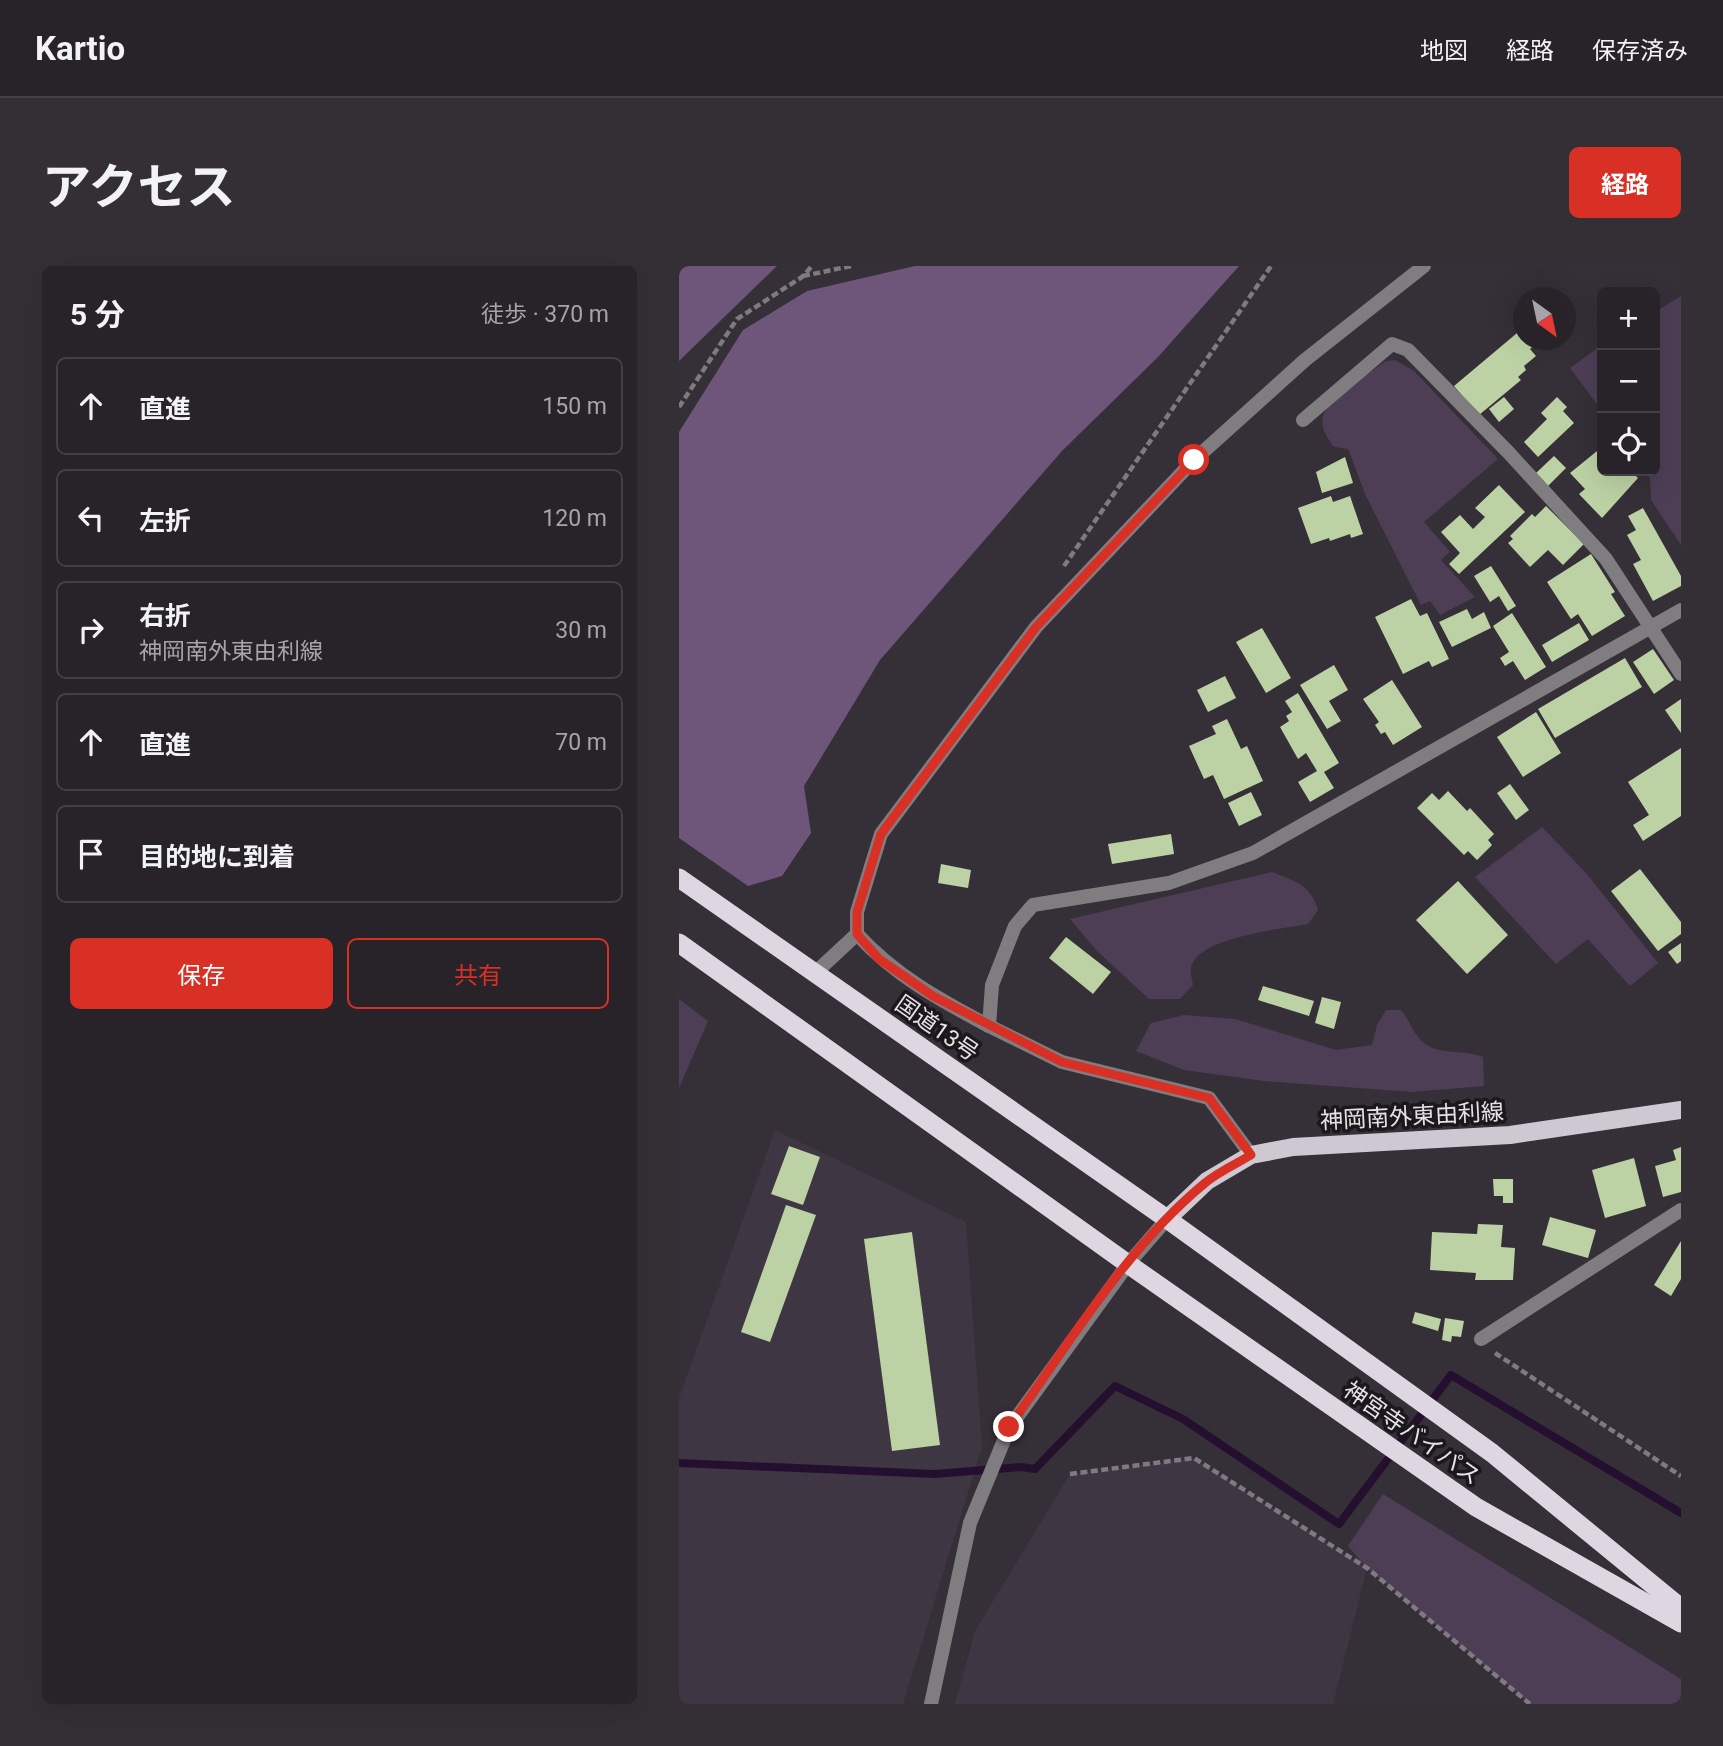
<!DOCTYPE html>
<html lang="ja">
<head>
<meta charset="utf-8">
<style>
  body { margin:0; font-family:Roboto,"Noto Sans JP",sans-serif; background:#342f35; color:#f1f3f6 }
  .controls { position:absolute; right:21px; top:21px; display:grid; overflow:hidden; border-radius:10px; box-shadow:0 7px 28px #0002 }
  .controls button { width:63px; height:63px; display:grid; place-items:center; padding:0; border:0; border-bottom:2px solid #444046; background:#282329; color:#f1f3f6; font:35px sans-serif }
  .compass { position:absolute; left:834px; top:21px; width:63px; height:63px; border-radius:50%; background:#282329; box-shadow:0 7px 28px #0002; rotate:147deg }
  .stop { position:absolute; width:21px; height:21px; margin:-16px; border:5px solid #d93025; border-radius:50%; background:#fff }
  .stop.end { background:#d93025; border-color:#fff; box-shadow:0 2px 7px #0008 }
  .list { margin:0; padding:0; list-style:none }
  h2 { display:flex; justify-content:space-between; align-items:center; height:91px; margin:0; padding:0 28px; font-size:30px }
  h2 small { font-size:23px; font-weight:400; color:#a5a4a8 }
  .list li { display:grid; grid-template-columns:46px 1fr auto; gap:21px; align-items:center; box-sizing:border-box; height:98px; margin:0 14px 14px; padding:0 14px; border:2px solid #444046; border-radius:10px }
  .list b { display:block; font-size:26px; white-space:nowrap }
  .list p { margin:0; font-size:23px; white-space:nowrap; color:#a5a4a8 }
  .list em { font-size:23px; font-style:normal; color:#a5a4a8 }
  .actions { display:flex; gap:14px; padding:21px 28px }
  .actions a { flex:1; padding:16px 0; border:2px solid #d93025; border-radius:10px; text-align:center; font-size:24px; color:#d93025 }
  .actions .main { background:#d93025; color:#fff }
  .icon { flex:none; width:38px; height:38px; fill:none; stroke:currentColor; stroke-width:2; stroke-linecap:round; stroke-linejoin:round }
  .map { position:relative; flex:none; width:1002px; height:1438px; overflow:hidden; border-radius:10px }
  header { display:flex; align-items:center; gap:42px; box-sizing:border-box; height:98px; padding:0 35px; background:#282329; border-bottom:2px solid #444046 }
  header strong { font-size:33px }
  nav { display:flex; gap:38px; margin-inline-start:auto; font-size:24px }
  .intro { display:flex; align-items:center; justify-content:space-between; box-sizing:border-box; height:168px; padding:0 42px }
  h1 { margin:0; font-size:49px }
  .button { padding:18px 32px; border-radius:10px; background:#d93025; color:#fff; font-size:24px; font-weight:700 }
  main { display:flex; gap:42px; padding:0 42px }
  aside { flex:1; background:#282329; border-radius:10px; box-shadow:0 7px 28px #0002 }
  .map>svg:first-child { display:block }
  .built { fill:#3f3643 }
  .green { fill:#4d3e55 }
  .forest { fill:#6e557a }
  .lines { fill:none; stroke-linecap:round; stroke-linejoin:round }
  .stream { stroke:#250f2f; stroke-width:8 }
  .building { fill:#bcd2a4 }
  .path { stroke:#7f7a81; stroke-width:4.5; stroke-dasharray:7 3.5; stroke-linecap:butt }
  .service { stroke:#807d81; stroke-width:14 }
  .minor { stroke:#807d81; stroke-width:14 }
  .primary { stroke:#cec8d2; stroke-width:18 }
  .trunk { stroke:#ded7e2; stroke-width:19 }
  .route { stroke:#d93025; stroke-width:9 }
  .labels { text-anchor:middle; stroke-width:7; stroke-linejoin:round; paint-order:stroke }
  .street-label { font-size:23px; fill:#e5e1e7; stroke:#1b181c }
</style>
</head>
<body>
<header>
<strong>Kartio</strong>
<nav><a>地図</a><a>経路</a><a>保存済み</a></nav>
</header>
<div class="intro"><h1>アクセス</h1><a class="button">経路</a></div>
<main>
<aside>
<h2>5 分<small>徒歩 · 370 m</small></h2>
<ul class="list">
<li><svg class="icon" aria-label="ahead" viewBox="0 0 24 24"><path d="M12 20V5M6 11l6-6 6 6"/></svg><div><b>直進</b></div><em>150 m</em></li>
<li><svg class="icon" aria-label="left" viewBox="0 0 24 24"><path d="M17 20v-9H6M10 6l-5 5 5 5"/></svg><div><b>左折</b></div><em>120 m</em></li>
<li><svg class="icon" aria-label="right" viewBox="0 0 24 24"><path d="M7 20v-9h11M14 6l5 5-5 5"/></svg><div><b>右折</b><p>神岡南外東由利線</p></div><em>30 m</em></li>
<li><svg class="icon" aria-label="ahead" viewBox="0 0 24 24"><path d="M12 20V5M6 11l6-6 6 6"/></svg><div><b>直進</b></div><em>70 m</em></li>
<li><svg class="icon" aria-label="arrive" viewBox="0 0 24 24"><path d="M6 21V4h12l-3 4 3 4H6"/></svg><div><b>目的地に到着</b></div></li>
</ul>
<div class="actions"><a class="main">保存</a><a>共有</a></div>
</aside>
<div class="map">
<svg width="1002" height="1438" viewBox="0 0 1002 1438">
  <rect width="100%" height="100%" fill="#352f37"/>
  <g class="built">
    <path d="M96 864 287 956 303 1181 224 1438H0V1132Z"/>
    <path d="M515 1192 688 1302 654 1438H276L296 1365 391 1208Z"/>
  </g>
  <g class="green">
    <path d="M1002 30V279L972 234 971 212 967 205H976V46Z"/>
    <path d="M923 79V145L891 102Z"/>
    <path d="M716 94 735 105 819 193 745 256 771 286 762 294 796 331 761 349 751 335 742 339 687 230 669 183 655 181C649 172 641 163 644 151 647 134 692 106 707 95Z"/>
    <path d="M863 561 907 607 979 697 951 720 909 673 877 698 796 611Z"/>
    <path d="M593 606C616 615 632 619 639 644L629 658C602 663 525 671 513 698 510 705 513 712 514 719L501 733H470L417 684 391 653Z"/>
    <path d="M0 733 29 755 0 822Z"/>
    <path d="M707 744H722C730 753 735 769 744 776 759 790 786 783 804 791L805 820 733 826 585 815 505 804 457 785 472 757 505 749 556 753 657 784 693 779 698 759Z"/>
    <path d="M704 1228 1002 1413V1438H851L688 1302 669 1280Z"/>
  </g>
  <g class="forest">
    <path d="M0 0H98L0 95Z"/>
    <path d="M236 0H560L479 91 383 185 201 394 125 520 132 567 103 610 69 620 0 572V166L64 64 128 25Z"/>
  </g>
  <g class="lines">
    <path class="stream" d="M0 1197 256 1208 343 1201 356 1203 436 1120 504 1153 660 1258 772 1109 1002 1247"/>
  </g>
  <g class="building">
    <path d="M844 62V74L860 75 851 83 857 90 845 100 847 104 839 111 842 114 800 149 775 120Z"/>
    <path d="M825 131 835 143 820 156 810 143Z"/>
    <path d="M878 131 888 141 884 145 895 157 859 191 845 176 868 153 862 147Z"/>
    <path d="M923 181V205H952L959 212 923 252 900 228 906 223 891 207Z"/>
    <path d="M875 190 887 202 869 220 857 207Z"/>
    <path d="M666 191 674 217 643 227 637 206Z"/>
    <path d="M820 219 846 246 780 308 770 298 781 287 762 266 781 249 794 263 806 251 796 242Z"/>
    <path d="M652 230 654 236 671 230 684 268 672 272 671 268 651 275 650 272 632 278 619 242Z"/>
    <path d="M867 240 905 278 884 299 869 284 851 301 829 277 834 273 831 270 853 248 856 251Z"/>
    <path d="M964 242 1002 310V320L974 335 954 298 962 294 948 269 957 264 949 250Z"/>
    <path d="M912 288 936 326 932 328 946 350 913 370 899 348 892 353 868 316Z"/>
    <path d="M812 300 837 340 829 345 820 330 811 336 795 310Z"/>
    <path d="M732 333 741 350 748 347 770 393 753 401 750 395 724 408 696 351Z"/>
    <path d="M788 343 793 353 805 346 812 362 773 381 760 356Z"/>
    <path d="M833 347 867 401 846 414 834 395 826 400 821 392 830 386 814 360Z"/>
    <path d="M900 357 910 374 873 396 863 379Z"/>
    <path d="M583 362 612 412 587 427 557 376Z"/>
    <path d="M974 383 995 414 975 428 954 396Z"/>
    <path d="M946 392 963 421 876 472 859 443Z"/>
    <path d="M655 399 669 424 650 435 662 455 648 463 621 419Z"/>
    <path d="M546 410 557 432 529 446 518 424Z"/>
    <path d="M713 414 743 461 714 479 706 466 702 468 696 459 700 456 684 433Z"/>
    <path d="M619 427 660 497 645 506 655 522 631 536 619 516 638 505 627 487 619 493 601 461 610 455 607 450 613 446 606 435Z"/>
    <path d="M1002 433V467L986 444Z"/>
    <path d="M857 446 882 487 844 511 818 471Z"/>
    <path d="M548 453 562 483 568 480 584 515 545 533 534 509 525 513 510 480 537 468 533 460Z"/>
    <path d="M1002 482V550L964 575 954 559 970 549 949 516Z"/>
    <path d="M831 518 850 544 837 554 818 527Z"/>
    <path d="M769 525 788 545 791 542 815 568 809 574 813 579 798 594 789 585 785 589 738 542 753 527 760 534Z"/>
    <path d="M572 526 583 549 560 560 549 537Z"/>
    <path d="M492 568 495 588 433 598 429 578Z"/>
    <path d="M262 598 292 604 289 622 259 617Z"/>
    <path d="M961 603 1002 656V668L979 685 932 625Z"/>
    <path d="M779 615 829 669 788 708 737 654Z"/>
    <path d="M387 671 432 706 414 728 370 692Z"/>
    <path d="M1002 677V695L998 698 989 686Z"/>
    <path d="M584 720 635 735 630 750 579 734Z"/>
    <path d="M643 731 662 736 655 763 636 757Z"/>
    <path d="M110 880 141 891 124 939 92 928Z"/>
    <path d="M1002 881V926L984 931 976 900 997 894 994 884Z"/>
    <path d="M955 892 967 940 926 952 913 904Z"/>
    <path d="M814 913H834V937H824V930H815Z"/>
    <path d="M107 939 137 949 91 1076 62 1066Z"/>
    <path d="M871 951 917 964 909 992 863 979Z"/>
    <path d="M799 958 824 959 822 981 836 982 834 1014H796L797 1007 751 1004 753 966 798 968Z"/>
    <path d="M233 966 261 1179 213 1185 185 973Z"/>
    <path d="M1002 975V1013L992 1030 975 1019Z"/>
    <path d="M736 1046 762 1053 759 1065 733 1057Z"/>
    <path d="M766 1052 785 1055 782 1071 773 1070 772 1076 763 1074Z"/>
  </g>
  <g class="lines">
    <g class="path">
      <path d="M124 10 172 0"/>
      <path d="M0 141 58 53 123 11 133 0"/>
      <path d="M385 300 592 0"/>
      <path d="M816 1087 1002 1210"/>
      <path d="M391 1208 515 1192 688 1302 851 1438"/>
    </g>
    <g class="service">
      <path d="M624 154 713 78 729 84 830 187 927 293 1002 408"/>
      <path d="M802 1073 1002 944"/>
    </g>
    <g class="minor">
      <path d="M136 707 178 668"/>
      <path d="M310 760C261 734 215 709 178 668V646L202 568 357 361 515 194 626 94 745 0"/>
      <path d="M572 889 530 832 383 796 310 760 313 719 336 660 354 639 490 617 574 587 1002 344"/>
      <path d="M252 1438 291 1257 330 1162 449 998 488 953"/>
    </g>
    <path class="primary" d="M488 953 528 915 572 889 614 881 831 869 1002 844"/>
    <g class="trunk">
      <path d="M0 612 488 953 813 1187 1002 1342"/>
      <path d="M0 677 449 998 797 1241 1002 1357"/>
    </g>
  </g>
  <g class="lines">
    <path class="route" d="M330 1161C390 1078 446 983 526 917 539 906 557 898 572 889L530 832 383 796 254 730 200 693 178 668V646L202 568 357 361 515 194"/>
  </g>
  <g class="labels">
    <g class="street-label">
      <text transform="translate(258 762) rotate(35)" y="8">国道13号</text>
      <text transform="translate(733 850) rotate(-3)" y="8">神岡南外東由利線</text>
      <text transform="translate(733 1167) rotate(35)" y="8">神宮寺バイパス</text>
    </g>
  </g>
</svg>
<div class="controls">
<button>+</button>
<button>−</button>
<button><svg class="icon" aria-label="locate" viewBox="0 0 24 24"><circle cx="12" cy="12" r="6"/><path d="M12 2v4M12 18v4M2 12h4M18 12h4"/></svg></button>
</div>
<svg class="compass" viewBox="-18 -18 36 36"><path d="M0-13l5 13h-10z" fill="#e53935"/><path d="M0 13l5-13h-10z" fill="#a5a4a8"/></svg>
<div class="stop" style="left:515px;top:194px"></div>
<div class="stop end" style="left:330px;top:1161px"></div>
</div>
</main>
</body>
</html>
